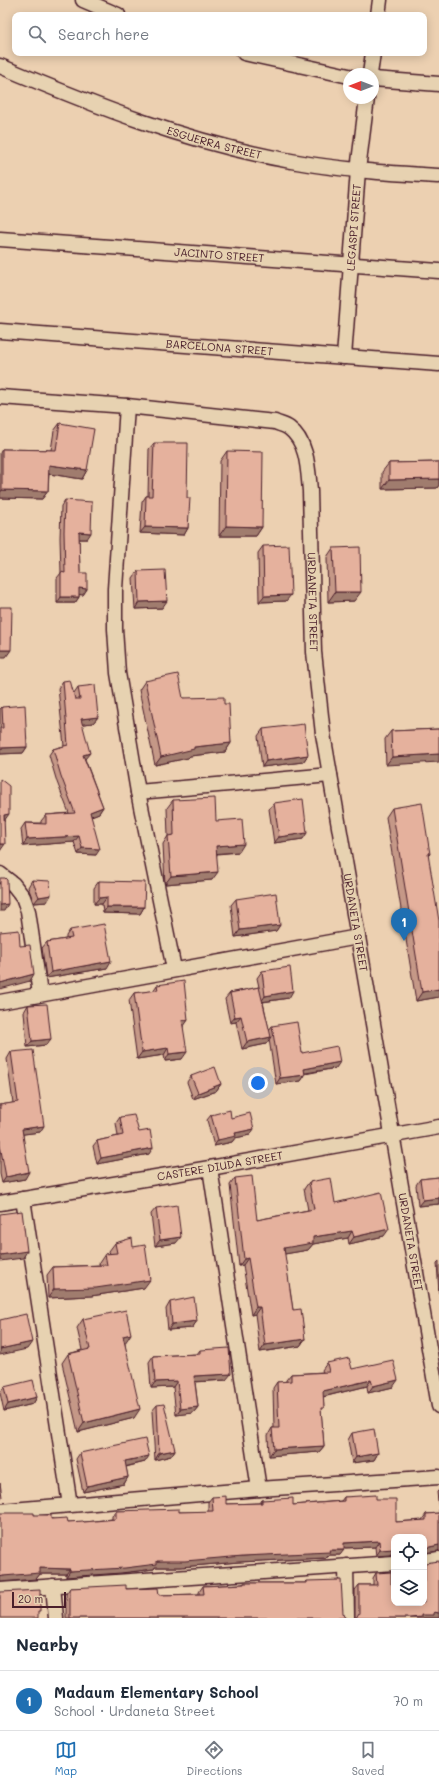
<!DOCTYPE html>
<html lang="en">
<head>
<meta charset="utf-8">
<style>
  body { margin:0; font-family:Mali,sans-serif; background:#f2f2f3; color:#1f2937 }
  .controls { position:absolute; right:12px; bottom:12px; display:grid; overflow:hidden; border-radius:8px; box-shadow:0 2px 10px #0003 }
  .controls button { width:36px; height:36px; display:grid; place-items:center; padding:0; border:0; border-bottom:1px solid #e0e1e3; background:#fff; color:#1f2937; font:20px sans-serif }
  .compass { position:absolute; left:343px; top:68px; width:36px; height:36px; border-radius:50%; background:#fff; box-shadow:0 2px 10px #0003; rotate:270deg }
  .scale { position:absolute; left:12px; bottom:10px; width:54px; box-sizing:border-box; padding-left:4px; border:2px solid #4a1f2b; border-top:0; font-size:11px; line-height:14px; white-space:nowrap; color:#4a1f2b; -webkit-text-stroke:3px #e7d2b1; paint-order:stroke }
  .you { position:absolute; left:258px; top:1083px; width:14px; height:14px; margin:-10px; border:3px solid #fff; border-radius:50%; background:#1a73e8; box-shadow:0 0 0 6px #1a73e833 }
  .badge { display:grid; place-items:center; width:26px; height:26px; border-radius:50%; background:#1f6fb2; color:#fff; font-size:13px; font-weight:700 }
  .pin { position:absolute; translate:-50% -33px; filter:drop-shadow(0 1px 2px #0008) }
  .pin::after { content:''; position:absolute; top:21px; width:14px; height:12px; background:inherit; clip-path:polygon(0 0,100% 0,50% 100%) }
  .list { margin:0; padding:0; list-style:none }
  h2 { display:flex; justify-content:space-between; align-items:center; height:52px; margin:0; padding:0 16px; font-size:17px }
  h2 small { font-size:13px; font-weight:400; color:#747a83 }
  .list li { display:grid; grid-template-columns:26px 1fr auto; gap:12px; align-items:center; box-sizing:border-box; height:60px; padding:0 16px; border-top:1px solid #e0e1e3 }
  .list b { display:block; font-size:15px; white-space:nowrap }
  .list p { margin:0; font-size:13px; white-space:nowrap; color:#747a83 }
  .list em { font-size:13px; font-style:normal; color:#747a83 }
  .icon { flex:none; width:22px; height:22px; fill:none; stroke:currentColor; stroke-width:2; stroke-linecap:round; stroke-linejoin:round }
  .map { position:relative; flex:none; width:439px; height:1618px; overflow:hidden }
  .search { position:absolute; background:#fff; box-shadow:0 2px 10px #0003; left:12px; right:12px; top:12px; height:44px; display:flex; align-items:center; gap:10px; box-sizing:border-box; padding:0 14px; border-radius:8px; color:#747a83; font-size:15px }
  .sheet { height:112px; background:#fff }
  nav { display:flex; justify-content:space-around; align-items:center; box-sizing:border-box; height:56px; border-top:1px solid #e0e1e3; background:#fff; font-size:11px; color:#747a83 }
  nav a { display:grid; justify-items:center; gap:2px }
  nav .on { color:#1f6fb2 }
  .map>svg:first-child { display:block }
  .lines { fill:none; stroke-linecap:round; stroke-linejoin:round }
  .street-casing { stroke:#4a1f2b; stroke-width:17 }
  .street { stroke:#e7d2b1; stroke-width:14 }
  .wall { fill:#c59887; stroke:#4a1f2b }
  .shaded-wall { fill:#a07c6e; stroke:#4a1f2b }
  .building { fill:#e5b19d; stroke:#4a1f2b }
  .labels { text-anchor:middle; stroke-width:4; stroke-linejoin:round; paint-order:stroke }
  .street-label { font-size:11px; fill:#4a1f2b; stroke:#e7d2b1 }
</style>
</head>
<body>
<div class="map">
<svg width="439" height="1618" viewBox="0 0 439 1618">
  <rect width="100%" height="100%" fill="#ecd0b1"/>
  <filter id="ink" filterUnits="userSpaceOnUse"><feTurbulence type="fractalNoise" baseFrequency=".025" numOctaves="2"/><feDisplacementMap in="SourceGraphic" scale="8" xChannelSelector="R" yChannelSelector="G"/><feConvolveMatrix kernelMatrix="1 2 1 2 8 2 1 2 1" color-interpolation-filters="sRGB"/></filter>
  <g filter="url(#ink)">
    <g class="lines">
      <defs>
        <g id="street">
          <path d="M83 0 118 15"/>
          <path d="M378 15 380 0"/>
          <path d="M244 53 349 76"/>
          <path id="s1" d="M0 66C95 106 189 143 291 161 340 170 390 173 439 176"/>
          <path d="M370 74 373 53"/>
          <path d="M373 79 439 84"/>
          <path id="s2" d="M0 239 439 271"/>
          <path id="s3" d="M0 331 439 364"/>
          <path id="s4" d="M344 357 358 170 367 98"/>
          <path id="s5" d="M0 397 127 406 275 422C279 424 285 425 289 428 308 442 308 470 310 491L314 652 323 734 439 1406"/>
          <path d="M127 406 115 589V629L118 673 138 792 174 969"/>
          <path d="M138 792 330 775"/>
          <path d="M0 874 13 884 23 897 28 911 40 994"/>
          <path d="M0 1002 358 937"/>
          <path d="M210 1168 259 1489"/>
          <path d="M23 1199 70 1505"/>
          <path id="s6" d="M0 1203 210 1168 439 1127"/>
          <path d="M0 1511 259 1489 439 1477"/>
          <path d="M424 1561 439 1559"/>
          <path d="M346 1566 347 1618"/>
          <path d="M53 1586 56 1618"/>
          <path d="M0 1590 394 1563"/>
        </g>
      </defs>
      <use href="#street" class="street-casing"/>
      <use href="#street" class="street"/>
    </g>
    <g class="wall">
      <path d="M60 423 87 470 82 479 49 474 48 491 42 499 0 498V453L2 449 51 450 54 431Z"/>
      <path d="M154 443 187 498 188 528 184 535 140 533 142 502 146 496H148L149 449Z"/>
      <path d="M227 451 262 527 256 536H219L220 461Z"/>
      <path d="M439 462V485L437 488 382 489V472L389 463Z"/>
      <path d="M65 500 87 539H79L80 573 87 589 83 595 79 594V597L75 603H57V578L61 573 60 538 61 506Z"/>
      <path d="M263 546 286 601 259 602 258 553Z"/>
      <path d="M333 548 354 601 328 602 327 557Z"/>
      <path d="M138 571 162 608 135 609 133 578Z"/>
      <path d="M63 681 74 693 78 687 98 717 93 723 82 724 85 759 103 807 99 813 91 816 96 855 78 854 74 842 23 846 21 829 25 823H41V821L46 815 69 813 57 782 49 755 53 749 64 746 58 688Z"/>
      <path d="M145 681 183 698 224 704 231 743 225 752 190 756 188 758 155 765 139 690Z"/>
      <path d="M2 707 27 747 23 753 0 754V709Z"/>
      <path d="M263 729 308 755 303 762 262 767 258 736Z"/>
      <path d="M439 729 386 765 385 739 391 731Z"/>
      <path d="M173 800 216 821 239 852 217 854 212 880 165 884 163 844 168 836 167 808Z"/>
      <path d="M274 803 303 839 274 843 269 809Z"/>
      <path d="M392 808 430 854 428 856 439 997 416 1001 386 817Z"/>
      <path d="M32 880 47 902 34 903 28 887Z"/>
      <path d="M99 881 144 907 140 914 103 913 102 904H94V888Z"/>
      <path d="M236 899 280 925 276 931 235 937 231 905Z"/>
      <path d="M70 930 107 968 46 978 42 948 47 942 66 939V936Z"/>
      <path d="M262 971 289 998 263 1002 269 1030 272 1026 302 1053 336 1068 305 1074V1075L301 1081 276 1084 269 1039 266 1044 242 1049 236 1022 230 1023 225 999 230 993 259 987 257 978Z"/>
      <path d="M157 985 188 1020 183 1026 182 1059 165 1061 164 1055 137 1059 129 1000 134 993 153 991Z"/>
      <path d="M28 1005 46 1045 27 1047 24 1012Z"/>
      <path d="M11 1052 40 1132 23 1134 25 1179 2 1183 0 1174V1105L13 1103 7 1059Z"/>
      <path d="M191 1076 221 1084 216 1091 193 1099 187 1082Z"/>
      <path d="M211 1115 231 1118 250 1135 235 1138 232 1142 214 1146 207 1120Z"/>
      <path d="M120 1117 139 1132 149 1154 97 1164 93 1146 97 1141 118 1136 116 1123Z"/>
      <path d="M439 1177V1204L418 1206 416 1185 420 1179Z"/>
      <path d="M235 1178 257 1220 308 1210 304 1189 309 1182 335 1203 384 1236 349 1244 348 1238 313 1244 308 1250 284 1254 293 1310 305 1339 300 1346 260 1352 255 1314 251 1315 243 1265 239 1266 230 1185Z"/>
      <path d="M156 1208 176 1243 155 1246 151 1214Z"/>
      <path d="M115 1243 133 1247 144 1288 91 1296 48 1298 47 1275 53 1267 100 1265 99 1263 105 1254H110L109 1251Z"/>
      <path d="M439 1261V1293L437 1263Z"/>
      <path d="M170 1302 197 1321 192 1328 168 1330 166 1309Z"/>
      <path d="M83 1319 125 1343 134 1418 78 1432 62 1363 68 1354 82 1350 77 1328Z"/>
      <path d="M200 1350 226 1380 195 1382 198 1407 193 1413 176 1415 173 1387 151 1388 149 1362 153 1356 197 1354Z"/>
      <path d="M327 1363 352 1369 393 1387 368 1393 367 1386 323 1397 324 1408 321 1411 324 1446 319 1452 269 1456 268 1435 272 1428H274L273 1388 277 1382H286V1380L291 1374 323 1372 322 1370Z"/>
      <path d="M4 1387 37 1397 33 1404 4 1411 0 1393Z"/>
      <path d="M157 1405 175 1450 171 1456 155 1460 152 1411Z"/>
      <path d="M352 1433 378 1453 374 1460 352 1463 348 1440Z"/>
      <path d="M80 1453 145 1462 126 1467 128 1477 124 1484 83 1492 76 1459Z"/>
      <path d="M439 1490V1511L437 1492Z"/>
      <path d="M212 1497 226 1504 260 1503 262 1500 293 1505 341 1501 344 1497 376 1499 396 1522 422 1520 426 1514 439 1513V1551L424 1553V1537L393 1551 390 1555 376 1556 375 1547 344 1548 340 1555H328L326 1558 239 1562 181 1567H155L154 1569 121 1573 66 1577V1574H40L36 1579 34 1515 68 1522H84L112 1519V1516L116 1511 179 1512H208V1502Z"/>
      <path d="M425 1563 439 1618H355V1590L359 1585H373V1578L376 1573 391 1584 424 1603V1564Z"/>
      <path d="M307 1581 343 1613 346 1618H66V1594L70 1588 126 1589 159 1595 199 1594V1592L203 1586 242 1584 244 1583H305Z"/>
    </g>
    <g class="shaded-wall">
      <path d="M49 465 87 470 82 479 43 473Z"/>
      <path d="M439 479V485L437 488 382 489 389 480Z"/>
      <path d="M2 490 48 491 42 499 0 498V493Z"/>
      <path d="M226 526 262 527 256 536H219Z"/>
      <path d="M145 527 188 528 184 535 140 533Z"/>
      <path d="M79 532 91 533 87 539H75Z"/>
      <path d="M79 588 87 589 83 595 75 594Z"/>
      <path d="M335 592H361L354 601 328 602Z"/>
      <path d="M291 595 286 601 259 602 264 596Z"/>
      <path d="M61 597H79L75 603H57Z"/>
      <path d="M167 601 162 608 135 609 139 602Z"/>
      <path d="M0 650H11L6 657H0Z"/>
      <path d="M98 717 93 723 76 725 81 719Z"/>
      <path d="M231 743 225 752 190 756 188 758 155 765 161 757 194 747Z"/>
      <path d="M27 747 23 753 0 754V748Z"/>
      <path d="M90 753 85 759 79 761 83 755Z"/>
      <path d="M439 754V762L386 765 392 757Z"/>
      <path d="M308 755 303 762 262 767 266 761Z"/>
      <path d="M103 807 99 813 86 818 90 812Z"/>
      <path d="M9 814 4 821V815Z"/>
      <path d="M307 833 303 839 274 843 279 837Z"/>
      <path d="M79 836 74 842 23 846 27 839Z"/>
      <path d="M0 844H5L0 851Z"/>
      <path d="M244 844 239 852 210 854 216 846Z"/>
      <path d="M82 848 100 849 96 855 78 854Z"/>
      <path d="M218 872 212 880 165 884 171 876Z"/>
      <path d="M51 895 47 902 34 903 39 897Z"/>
      <path d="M107 897 102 904H94L99 898Z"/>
      <path d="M8 904 4 911H0V905Z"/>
      <path d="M107 907H144L140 914 103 913Z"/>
      <path d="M280 925 276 931 235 937 240 930Z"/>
      <path d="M111 961 107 968 46 978 51 972Z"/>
      <path d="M34 974 30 981 0 989V983Z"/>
      <path d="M439 989V997L416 1001 422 992Z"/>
      <path d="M293 991 289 998 261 1002 265 996Z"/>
      <path d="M241 1016 236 1022 230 1023 235 1017Z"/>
      <path d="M182 1020H188L184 1026 178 1027Z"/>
      <path d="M271 1037 266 1044 242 1049 247 1042Z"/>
      <path d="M51 1039 46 1045 27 1047 32 1041Z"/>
      <path d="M168 1048 164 1055 137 1059 142 1052Z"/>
      <path d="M187 1052 182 1059 165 1061 169 1054Z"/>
      <path d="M340 1062 336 1068 300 1074 304 1069Z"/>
      <path d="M305 1075 301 1081 276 1084 280 1078Z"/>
      <path d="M221 1084 216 1091 193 1099 198 1093Z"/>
      <path d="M44 1126 40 1132 17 1135 22 1129Z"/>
      <path d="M254 1129 250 1135 235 1138 232 1142 214 1146 218 1140 235 1133Z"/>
      <path d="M153 1148 149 1154 97 1164 101 1158Z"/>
      <path d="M29 1172 25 1179 2 1183 6 1177Z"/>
      <path d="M439 1198V1204L418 1206 423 1200Z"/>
      <path d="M389 1229 384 1236 349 1244 354 1237Z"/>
      <path d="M352 1231 348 1238 313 1244 308 1250 279 1255 284 1248 313 1237Z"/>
      <path d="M181 1237 176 1243 155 1246 160 1240Z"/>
      <path d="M27 1251 23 1258 0 1261V1255Z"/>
      <path d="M248 1258 243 1265 239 1266 244 1259Z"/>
      <path d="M150 1280 144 1288 91 1296 48 1298 54 1289Z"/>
      <path d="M256 1307H260L255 1314 251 1315Z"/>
      <path d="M197 1321 192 1328 168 1330 172 1324Z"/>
      <path d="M131 1334 125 1343 117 1345 123 1336Z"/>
      <path d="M305 1339 300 1346 260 1352 265 1345Z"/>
      <path d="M32 1342 27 1349 0 1355V1349Z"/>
      <path d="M231 1374 226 1380 190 1382 194 1376Z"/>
      <path d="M371 1380 367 1386 318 1398 323 1391Z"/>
      <path d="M398 1380 393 1387 368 1393 373 1386Z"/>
      <path d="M177 1381 173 1387 151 1388 155 1382Z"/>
      <path d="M37 1397 33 1404 4 1411 8 1404Z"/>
      <path d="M198 1407 193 1413 176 1415 180 1409Z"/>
      <path d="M140 1409 134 1418 78 1432 84 1423Z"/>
      <path d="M324 1446 319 1452 269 1456 274 1449Z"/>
      <path d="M175 1450 171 1456 155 1460 159 1453Z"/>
      <path d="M378 1453 374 1460 352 1463 356 1457Z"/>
      <path d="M149 1456 145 1462 120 1468 125 1461Z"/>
      <path d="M128 1477 124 1484 83 1492 87 1486Z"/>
      <path d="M379 1541 375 1547 340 1548 344 1543Z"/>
      <path d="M394 1545V1551H393L390 1555 376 1556 380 1550Z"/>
      <path d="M439 1545V1550L438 1551 424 1553 425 1548Z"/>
      <path d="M329 1550H344L340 1555H328L326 1558 239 1562 181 1567H155L154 1569 121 1573 66 1577 70 1571 157 1561 243 1556Z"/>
      <path d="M40 1568 70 1569 66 1574H40L36 1579 0 1582V1577L3 1576Z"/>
      <path d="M434 1612 439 1613V1618H410Z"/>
    </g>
    <g class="building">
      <path d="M60 423 94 429 87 470 49 465 48 491 2 490V449L56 450Z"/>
      <path d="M154 443H188L187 498H190L188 528 145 527 146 496H152Z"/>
      <path d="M227 451 263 452 262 527 226 526Z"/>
      <path d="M439 462V479L389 480V463Z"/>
      <path d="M65 500 92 502 91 533 79 532 80 573H87V589L79 588V597H61V572L65 573 64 532Z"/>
      <path d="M289 545 291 595 264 596 263 546Z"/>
      <path d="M360 547 361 592H335L333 548Z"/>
      <path d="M165 570 167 601 139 602 138 571Z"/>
      <path d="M0 607H12L11 650H0Z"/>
      <path d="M178 674 183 698 224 697V704H229L231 743 194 747V749L161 757 145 681Z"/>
      <path d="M70 680 75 699H80L78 687 95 685 98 717 81 719 90 753 83 755 103 807 90 812 100 849 82 848 79 836 27 839 25 823 46 824V815L75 813 61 776 53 749 68 745 63 681Z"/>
      <path d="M25 705 27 747 0 748V728H3L2 707Z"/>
      <path d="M304 724 308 755 266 761 263 729Z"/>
      <path d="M439 729V754L392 757 391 731Z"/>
      <path d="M0 779 9 786V814L4 815 5 844H0Z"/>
      <path d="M215 798 216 821 242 819 244 844 216 846 218 872 171 876 168 836 174 835 173 800Z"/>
      <path d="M303 799 307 833 279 837 274 803Z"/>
      <path d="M422 803 430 854H428L439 921V989L422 992 392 808Z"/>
      <path d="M0 878H5L7 880 8 904 0 905Z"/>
      <path d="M32 880 50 881 51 895 39 897Z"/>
      <path d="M99 881 145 882 144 907H107V897L99 898Z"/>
      <path d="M276 893 280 925 240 930 236 899Z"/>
      <path d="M104 924 111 961 51 972 47 942 72 938 70 930Z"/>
      <path d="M19 930 20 946 30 945 34 974 0 983V932Z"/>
      <path d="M290 967 293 991 265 996 262 971Z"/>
      <path d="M184 981 188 1020H182L187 1052 169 1054 168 1048 142 1052 134 993 158 990 157 985Z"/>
      <path d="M259 987 271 1037 247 1042 241 1016 235 1017 230 993Z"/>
      <path d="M47 1004 51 1039 32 1041 28 1005Z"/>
      <path d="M297 1022 302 1053 337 1046 340 1062 304 1069 305 1075 280 1078 272 1026Z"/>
      <path d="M33 1050 44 1126 22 1129 29 1172 6 1177 0 1145V1105L18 1102 11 1052Z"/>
      <path d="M215 1067 221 1084 198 1093 191 1076Z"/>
      <path d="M230 1110 231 1118 250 1113 254 1129 235 1133 236 1136 218 1140 211 1115Z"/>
      <path d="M134 1115 139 1132 150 1130 153 1148 101 1158 97 1141 123 1135 120 1117Z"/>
      <path d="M252 1176 257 1220 314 1209 309 1182 331 1178 335 1203 381 1192 389 1229 354 1237 352 1231 313 1237V1243L284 1248 293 1310 301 1309 305 1339 265 1345 260 1307H256L248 1258 244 1259 235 1178Z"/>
      <path d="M439 1177V1198L423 1200 420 1179Z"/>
      <path d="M177 1205 181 1237 160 1240 156 1208Z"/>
      <path d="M22 1211 27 1251 0 1255V1214Z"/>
      <path d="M132 1238 133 1247 145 1245 150 1280 96 1288 54 1289 53 1267 107 1265 105 1254 117 1253 115 1243Z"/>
      <path d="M194 1297 197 1321 172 1324 170 1302Z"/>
      <path d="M126 1310 131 1334 123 1336 140 1409 84 1423 68 1354 90 1349 83 1319Z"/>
      <path d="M26 1314 32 1342 0 1349V1320Z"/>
      <path d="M229 1348 231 1374 194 1376 198 1407 180 1409 177 1381 155 1382 153 1356 200 1354V1350Z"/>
      <path d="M349 1358 352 1369 393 1360 398 1380 373 1386 371 1380 323 1391 324 1408H321L324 1446 274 1449 272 1428H279L277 1382 291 1381V1374L329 1372 327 1363Z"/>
      <path d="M33 1380 37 1397 8 1404 4 1387Z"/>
      <path d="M164 1404 175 1450 159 1453 157 1405Z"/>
      <path d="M374 1429 378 1453 356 1457 352 1433Z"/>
      <path d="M145 1439 149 1456 125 1461 128 1477 87 1486 80 1453Z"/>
      <path d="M0 1483 2 1497 0 1499Z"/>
      <path d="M376 1495V1499H396V1522L426 1520V1514L439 1513V1545L425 1548 424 1537H394V1549L380 1550 379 1541 344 1543V1550H329L330 1552 243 1556 185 1561H157V1564L125 1568 70 1571V1569L40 1568V1573L3 1576 0 1577V1513H34V1515H51V1519L67 1518 68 1522 83 1521 84 1522 116 1519V1511L179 1509V1512L213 1511 212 1497 226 1496V1504L262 1503V1500L293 1498V1505L344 1501V1497Z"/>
      <path d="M439 1561V1613L434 1612V1615H421V1617L410 1618H356L359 1613V1585H377L376 1573 391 1572V1584H394V1603H424V1582H425V1563Z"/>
      <path d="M341 1580 343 1613 346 1618H70V1588L126 1585V1589L158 1588 159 1595 204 1594 203 1586 244 1584V1583H307V1581Z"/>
      <path d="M40 1590V1611H38V1618H0V1592H1Z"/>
    </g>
  </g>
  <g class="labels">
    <g class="street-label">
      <text dy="4" stroke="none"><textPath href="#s1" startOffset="228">ESGUERRA STREET</textPath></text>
      <text dy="4" stroke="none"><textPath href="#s4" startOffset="130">LEGASPI STREET</textPath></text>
      <text dy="4" stroke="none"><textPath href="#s2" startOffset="220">JACINTO STREET</textPath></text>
      <text dy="4" stroke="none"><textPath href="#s3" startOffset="220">BARCELONA STREET</textPath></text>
      <text dy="4" stroke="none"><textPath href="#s5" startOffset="471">URDANETA STREET</textPath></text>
      <text dy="4" stroke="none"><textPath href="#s5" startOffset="795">URDANETA STREET</textPath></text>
      <text dy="4" stroke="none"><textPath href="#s6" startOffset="223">CASTERE DIUDA STREET</textPath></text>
      <text dy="4" stroke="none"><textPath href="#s5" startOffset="1119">URDANETA STREET</textPath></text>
    </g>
  </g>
</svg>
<div class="controls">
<button><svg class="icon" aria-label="locate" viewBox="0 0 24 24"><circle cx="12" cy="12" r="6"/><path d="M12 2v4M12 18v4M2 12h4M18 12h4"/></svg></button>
<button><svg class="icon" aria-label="layers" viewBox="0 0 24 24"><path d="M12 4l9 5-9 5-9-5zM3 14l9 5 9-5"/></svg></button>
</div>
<svg class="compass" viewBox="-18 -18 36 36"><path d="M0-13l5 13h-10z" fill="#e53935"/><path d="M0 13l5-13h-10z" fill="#747a83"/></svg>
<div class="scale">20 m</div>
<div class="you"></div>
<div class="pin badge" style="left:404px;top:941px">1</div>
<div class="search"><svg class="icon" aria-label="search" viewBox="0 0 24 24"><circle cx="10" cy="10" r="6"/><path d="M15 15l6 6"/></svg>Search here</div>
</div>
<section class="sheet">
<h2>Nearby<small></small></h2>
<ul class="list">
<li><span class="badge">1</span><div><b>Madaum Elementary School</b><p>School · Urdaneta Street</p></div><em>70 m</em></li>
</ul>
</section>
<nav>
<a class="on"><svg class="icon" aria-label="map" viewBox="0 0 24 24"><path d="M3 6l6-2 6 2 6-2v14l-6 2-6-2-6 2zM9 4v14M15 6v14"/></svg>Map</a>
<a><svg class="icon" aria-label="directions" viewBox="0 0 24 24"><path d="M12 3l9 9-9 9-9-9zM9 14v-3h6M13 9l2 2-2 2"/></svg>Directions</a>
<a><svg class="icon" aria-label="saved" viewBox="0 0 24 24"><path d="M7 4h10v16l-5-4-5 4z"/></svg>Saved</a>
</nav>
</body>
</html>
